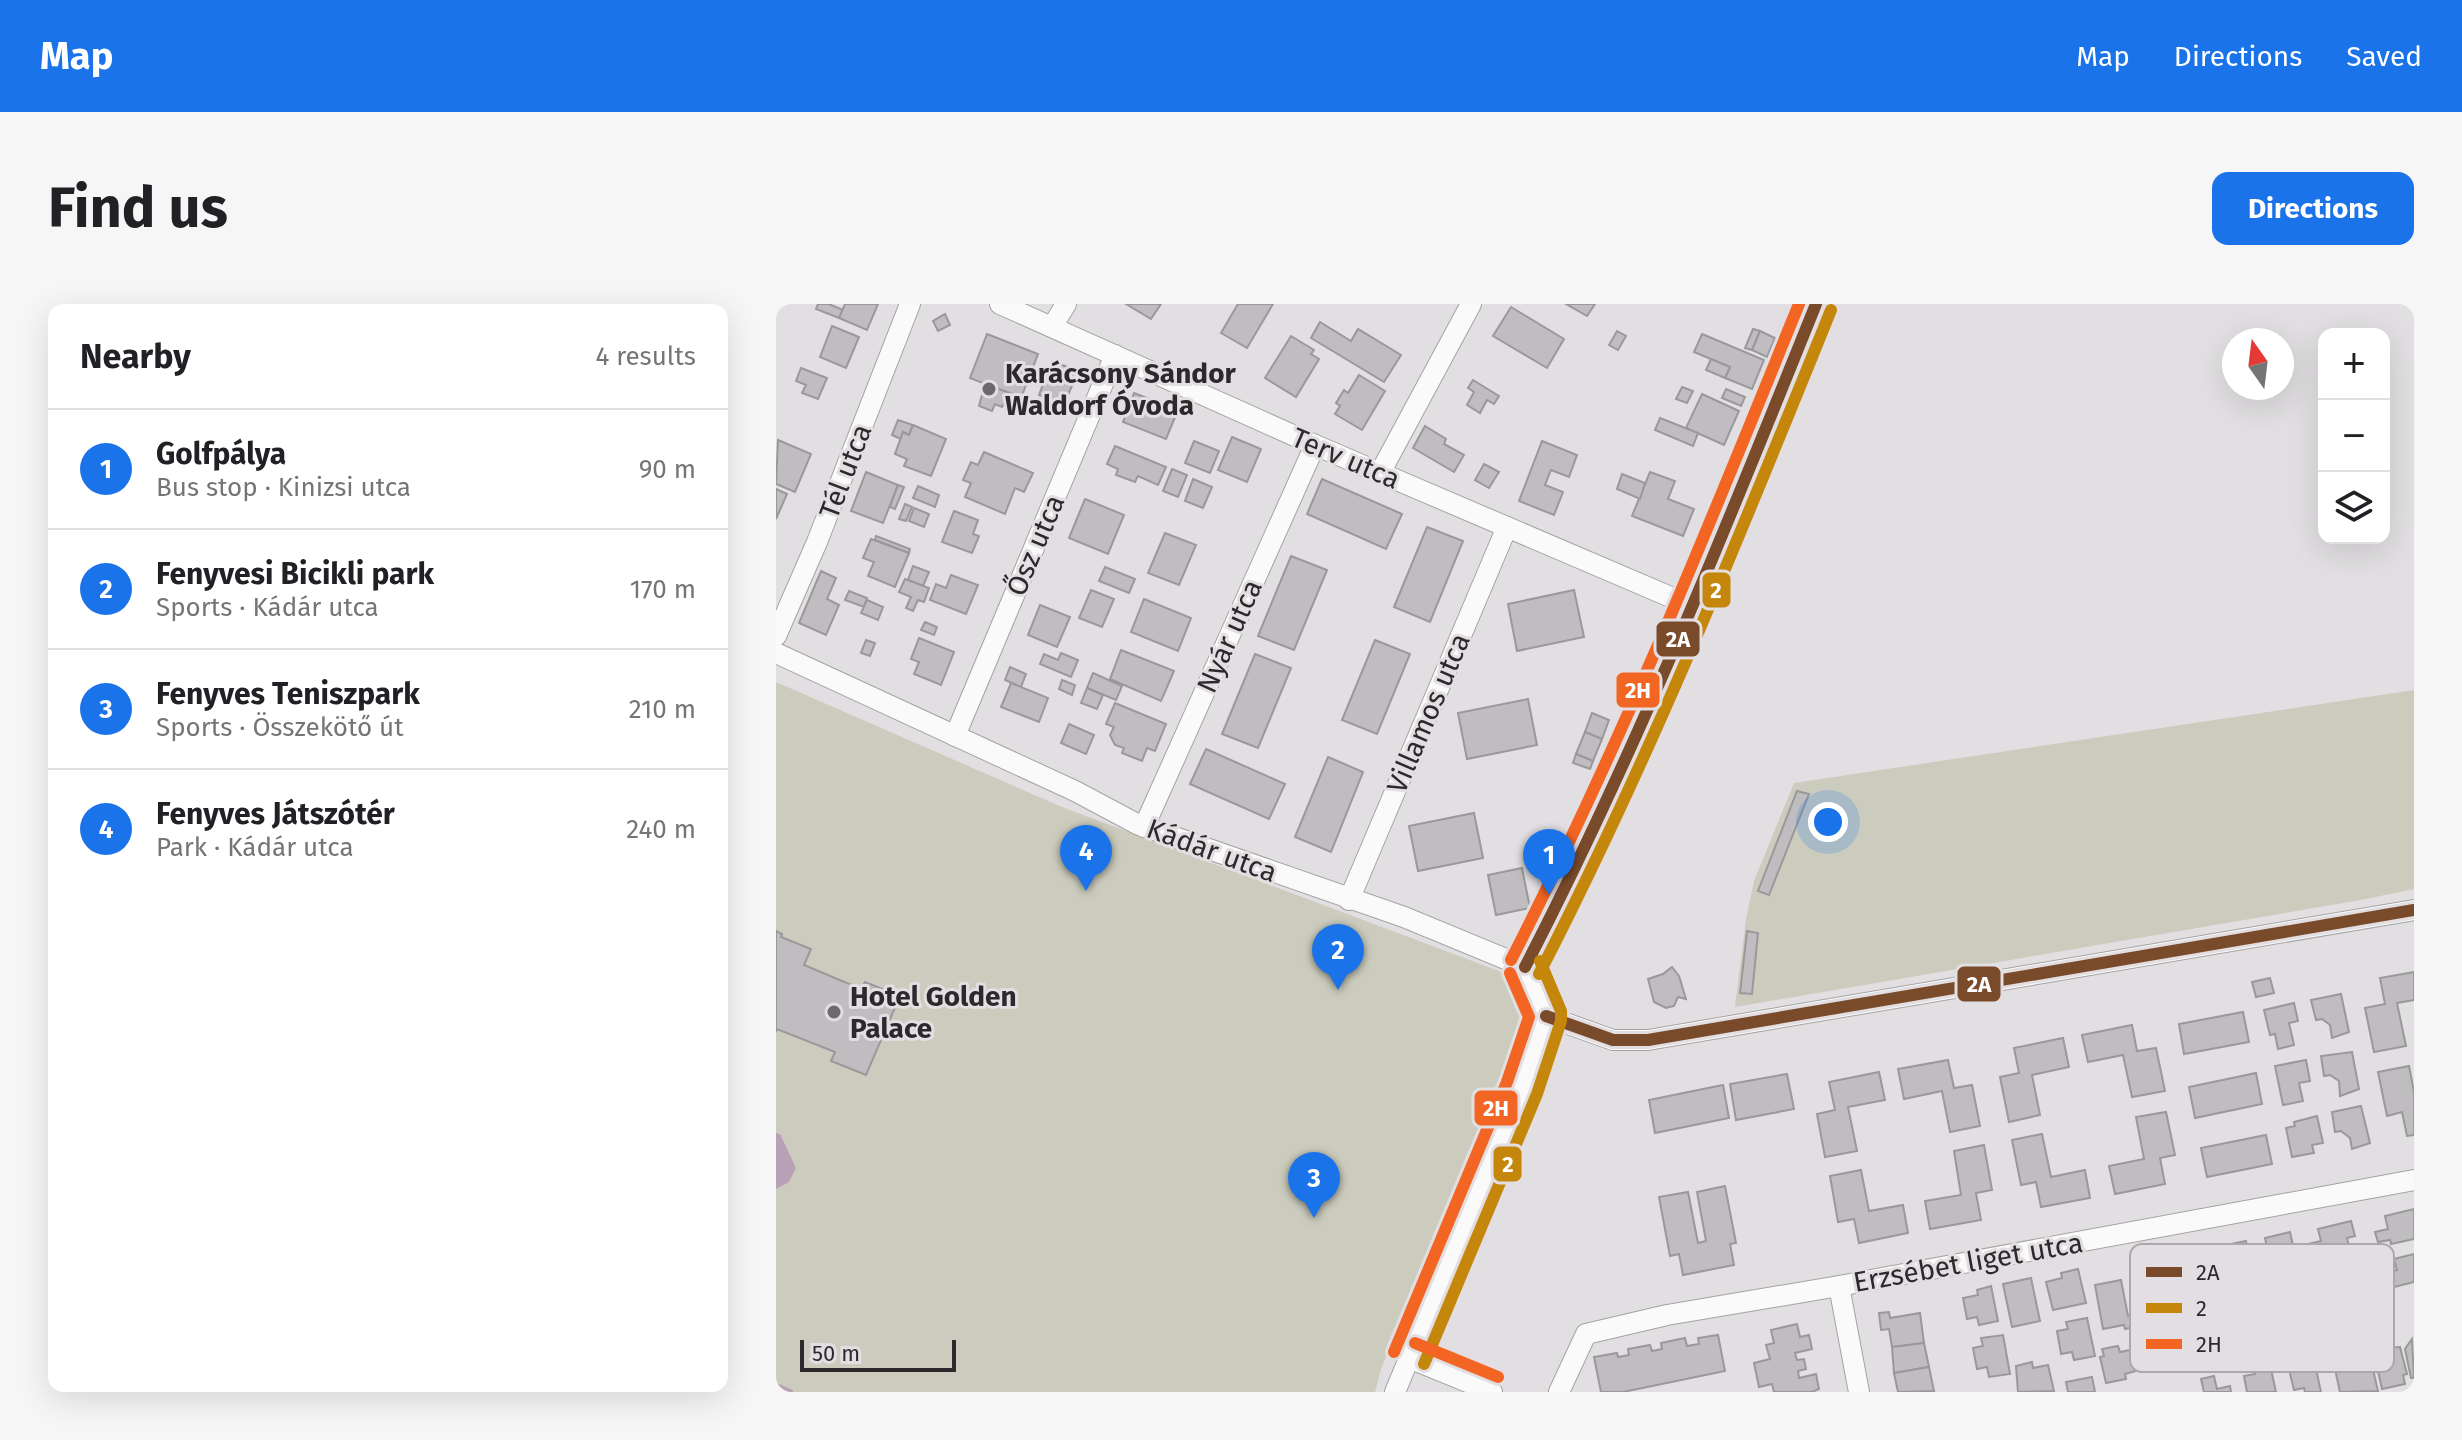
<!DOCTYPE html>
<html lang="en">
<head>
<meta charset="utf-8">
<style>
  body { margin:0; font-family:"Fira Sans",sans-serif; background:#f6f6f6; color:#202124 }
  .controls { position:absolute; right:24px; top:24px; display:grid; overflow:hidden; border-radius:16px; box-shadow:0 8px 32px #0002 }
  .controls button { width:72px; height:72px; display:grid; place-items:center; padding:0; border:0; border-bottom:2px solid #e0e0e0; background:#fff; color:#202124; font:40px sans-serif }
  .compass { position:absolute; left:1446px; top:24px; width:72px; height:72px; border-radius:50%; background:#fff; box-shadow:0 8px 32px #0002; rotate:346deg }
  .scale { position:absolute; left:24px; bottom:20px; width:156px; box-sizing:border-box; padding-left:8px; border:4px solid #2b292b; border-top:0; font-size:22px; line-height:28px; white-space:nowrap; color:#2b292b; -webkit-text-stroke:6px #e2dee2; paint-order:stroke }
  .you { position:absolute; left:1052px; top:518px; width:28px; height:28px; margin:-20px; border:6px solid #fff; border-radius:50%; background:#1a73e8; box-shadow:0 0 0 12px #1a73e833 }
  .badge { display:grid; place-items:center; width:52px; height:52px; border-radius:50%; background:#1a73e8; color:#fff; font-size:26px; font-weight:700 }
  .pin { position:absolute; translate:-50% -66px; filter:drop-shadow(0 2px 4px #0008) }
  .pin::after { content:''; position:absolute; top:42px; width:28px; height:24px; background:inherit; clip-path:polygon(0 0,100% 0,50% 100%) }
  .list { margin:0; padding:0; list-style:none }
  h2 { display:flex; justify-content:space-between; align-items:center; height:104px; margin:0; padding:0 32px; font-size:34px }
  h2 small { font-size:26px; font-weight:400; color:#757577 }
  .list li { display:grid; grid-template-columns:52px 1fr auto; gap:24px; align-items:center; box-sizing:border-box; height:120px; padding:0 32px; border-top:2px solid #e0e0e0 }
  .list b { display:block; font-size:30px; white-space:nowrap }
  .list p { margin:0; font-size:26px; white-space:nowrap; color:#757577 }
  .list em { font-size:26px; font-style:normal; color:#757577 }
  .icon { flex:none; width:44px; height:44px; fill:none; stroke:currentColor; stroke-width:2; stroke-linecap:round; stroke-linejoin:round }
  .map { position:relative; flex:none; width:1638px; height:1088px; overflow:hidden; border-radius:16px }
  header { display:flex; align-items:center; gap:48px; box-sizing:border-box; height:112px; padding:0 40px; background:#1a73e8; color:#fff }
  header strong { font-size:38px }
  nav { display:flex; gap:44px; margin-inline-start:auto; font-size:28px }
  .intro { display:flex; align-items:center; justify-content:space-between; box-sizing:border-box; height:192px; padding:0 48px }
  h1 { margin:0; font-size:56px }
  .button { padding:20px 36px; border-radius:16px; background:#1a73e8; color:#fff; font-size:28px; font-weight:700 }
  main { display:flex; gap:48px; padding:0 48px }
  aside { flex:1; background:#fff; border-radius:16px; box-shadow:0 8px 32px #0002 }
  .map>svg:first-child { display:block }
  .green { fill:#ccccbe }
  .water { fill:#b9a1b7 }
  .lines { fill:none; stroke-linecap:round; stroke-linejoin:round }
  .stream { stroke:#b9a1b7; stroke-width:6 }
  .building { fill:#bfbdbf; stroke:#9a989a; stroke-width:2 }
  .minor-casing { stroke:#a5a3a4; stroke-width:22 }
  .minor { stroke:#fafafa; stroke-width:20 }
  .bus-1-casing { stroke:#e2dee2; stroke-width:18 }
  .bus-2-casing { stroke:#e2dee2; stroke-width:18 }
  .bus-3-casing { stroke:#e2dee2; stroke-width:18 }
  .bus-1 { stroke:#7a4b2a; stroke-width:12 }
  .bus-2 { stroke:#c4870b; stroke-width:12 }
  .bus-3 { stroke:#f26522; stroke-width:12 }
  .poi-dot { fill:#6b696b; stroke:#e2dee2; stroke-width:3 }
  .labels { text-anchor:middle; stroke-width:6; stroke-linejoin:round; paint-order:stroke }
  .poi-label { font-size:28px; font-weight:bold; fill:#2b292b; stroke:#e2dee2; text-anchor:start }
  .street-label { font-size:28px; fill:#2b292b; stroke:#e2dee2 }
  .key { fill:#e2dee2; stroke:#aba8ab; stroke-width:2 }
  .key-label { font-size:22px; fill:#2b292b }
  .line-badge { stroke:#e2dee2; stroke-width:3 }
  .badge-label { font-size:22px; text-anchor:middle; font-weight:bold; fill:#fff }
</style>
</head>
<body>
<header>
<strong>Map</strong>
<nav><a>Map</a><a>Directions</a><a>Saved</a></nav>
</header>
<div class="intro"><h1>Find us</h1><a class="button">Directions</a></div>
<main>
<aside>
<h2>Nearby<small>4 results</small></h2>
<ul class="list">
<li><span class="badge">1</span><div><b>Golfpálya</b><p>Bus stop · Kinizsi utca</p></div><em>90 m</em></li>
<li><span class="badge">2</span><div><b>Fenyvesi Bicikli park</b><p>Sports · Kádár utca</p></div><em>170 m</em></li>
<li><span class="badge">3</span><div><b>Fenyves Teniszpark</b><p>Sports · Összekötő út</p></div><em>210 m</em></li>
<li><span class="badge">4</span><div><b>Fenyves Játszótér</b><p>Park · Kádár utca</p></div><em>240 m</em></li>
</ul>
</aside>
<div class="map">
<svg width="1638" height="1088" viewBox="0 0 1638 1088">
  <rect width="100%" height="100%" fill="#e1dfe1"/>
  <g class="green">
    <path d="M0 378 286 503 723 667 741 684 754 709 751 738 720 799 605 1065 599 1088H0Z"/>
    <path d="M1638 386V585L1585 596 959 703 970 615 978 577 1018 479Z"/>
  </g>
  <path class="water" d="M0 829 4 830 20 864 13 878 0 885Z"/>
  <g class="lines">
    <path class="stream" d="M0 1082 14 1088"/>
  </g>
  <g class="building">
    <path d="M42 0H53L67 6 63 14 40 5Z"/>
    <path d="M69 0H102L91 26 63 14Z"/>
    <path d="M350 0H385L375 15Z"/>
    <path d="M462 0H497L471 44 445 29Z"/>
    <path d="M790 0H819L811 12Z"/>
    <path d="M735 3 788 35 771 64 717 32Z"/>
    <path d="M169 10 174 21 162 27 157 17Z"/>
    <path d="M544 18 575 37 582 25 625 51 608 78 535 34Z"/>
    <path d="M56 22 83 33 70 64 44 53Z"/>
    <path d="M977 25 984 27 976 46 969 44Z"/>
    <path d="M841 27 850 32 842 46 833 41Z"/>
    <path d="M984 27 999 34 991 53 976 46Z"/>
    <path d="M211 30 262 50 245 94 194 74Z"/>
    <path d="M926 30 988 56 976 85 949 74 954 63 918 48Z"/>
    <path d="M515 32 538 46 535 50 543 55 520 93 489 74Z"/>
    <path d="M935 55 954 63 949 74 930 66Z"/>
    <path d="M276 57 302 67 288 101 263 91Z"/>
    <path d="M25 64 51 74 42 95 26 89 30 81 20 77Z"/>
    <path d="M583 71 609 87 586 126 559 110 564 102 560 99 568 86 572 89Z"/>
    <path d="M697 76 723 92 718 100 711 96 704 109 691 101 698 88 692 84Z"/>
    <path d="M209 80 234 89 226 103 219 100 216 107 203 102Z"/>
    <path d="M906 83 917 87 911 99 900 95Z"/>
    <path d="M950 85 969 93 965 102 946 94Z"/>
    <path d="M358 89 402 106 390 135 347 118Z"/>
    <path d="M926 90 963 107 948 141 910 124Z"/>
    <path d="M884 114 922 129 917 142 879 126Z"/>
    <path d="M122 116 137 121 133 131 127 128 125 135 116 131Z"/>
    <path d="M137 121 170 135 155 172 128 162 131 155 119 150 127 128 133 131Z"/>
    <path d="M649 122 670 135 668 140 688 151 678 168 637 144Z"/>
    <path d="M456 133 485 145 471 178 442 166Z"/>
    <path d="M2 136 35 150 19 188 0 180Z"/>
    <path d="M418 137 443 147 434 169 409 159Z"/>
    <path d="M766 137 801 151 793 173 775 166 769 181 787 188 778 211 743 197Z"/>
    <path d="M339 142 390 163 382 181 362 172 359 178 340 171 342 165 331 160Z"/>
    <path d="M208 148 257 169 248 188 239 184 229 210 189 193 195 179 187 176 195 158 202 161Z"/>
    <path d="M708 160 723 168 713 184 699 176Z"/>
    <path d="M396 165 411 171 402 193 387 187Z"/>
    <path d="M90 168 122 181 107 219 75 207Z"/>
    <path d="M874 168 899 177 892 195 918 205 907 232 856 212Z"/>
    <path d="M846 170 869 179 864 195 841 185Z"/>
    <path d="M417 175 436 183 427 204 409 197Z"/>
    <path d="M546 175 626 210 610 245 531 210Z"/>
    <path d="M122 181 128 183 119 205 114 203Z"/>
    <path d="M142 182 163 191 159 203 137 194Z"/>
    <path d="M0 185 11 190 0 215Z"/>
    <path d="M309 195 348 211 332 250 293 234Z"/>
    <path d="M129 200 136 203 130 217 123 215Z"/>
    <path d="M138 204 153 210 148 223 133 217Z"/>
    <path d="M178 207 202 216 197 230 203 232 196 249 166 238Z"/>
    <path d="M651 223 687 237 654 318 618 303Z"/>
    <path d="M389 229 420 241 403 281 372 269Z"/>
    <path d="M100 232 134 245 133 249 99 236Z"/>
    <path d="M95 235 133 249 119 283 92 272 98 258 87 254Z"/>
    <path d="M515 252 551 266 518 346 482 332Z"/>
    <path d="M137 262 153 268 147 282 132 276Z"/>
    <path d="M329 263 359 275 353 289 323 277Z"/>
    <path d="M45 267 60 274 51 295 63 301 50 331 23 319Z"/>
    <path d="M175 271 202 281 190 310 154 296 160 280 170 284Z"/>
    <path d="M129 275 153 284 148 298 142 296 137 307 130 304 135 293 123 288Z"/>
    <path d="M315 286 338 295 326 323 303 314Z"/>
    <path d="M798 286 808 333 741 347 732 300Z"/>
    <path d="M73 287 91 294 88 303 69 296Z"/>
    <path d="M368 295 415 314 402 347 355 328Z"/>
    <path d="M91 296 107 303 102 316 85 309Z"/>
    <path d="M264 301 294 313 281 343 252 331Z"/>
    <path d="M149 318 161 323 158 331 145 326Z"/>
    <path d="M143 334 178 348 165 381 138 370 143 358 135 355Z"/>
    <path d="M90 336 99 339 94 352 85 349Z"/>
    <path d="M599 336 634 350 601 430 566 416Z"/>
    <path d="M345 346 398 367 385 397 334 375Z"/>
    <path d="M285 349 302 356 295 373 264 360 268 350 282 356Z"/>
    <path d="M479 350 515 364 482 444 446 430Z"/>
    <path d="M234 363 250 370 245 383 229 376Z"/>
    <path d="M317 369 346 382 340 396 311 384Z"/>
    <path d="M286 376 299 381 296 391 283 385Z"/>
    <path d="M235 379 272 394 263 418 225 403Z"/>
    <path d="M311 384 327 391 321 405 305 399Z"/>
    <path d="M752 395 761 441 691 455 682 409Z"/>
    <path d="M339 399 390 420 379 447 371 444 366 457 346 449 348 444 339 441 334 431 338 423 330 420Z"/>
    <path d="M816 409 833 416 826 435 809 428Z"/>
    <path d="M293 420 318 431 310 450 285 439Z"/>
    <path d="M809 428 826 435 817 457 800 450Z"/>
    <path d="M430 445 509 480 493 515 414 480Z"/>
    <path d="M800 450 817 457 814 465 797 459Z"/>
    <path d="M552 453 587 468 555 548 519 533Z"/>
    <path d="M1021 487 1033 490 993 591 982 587Z"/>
    <path d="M698 509 707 554 642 567 633 522Z"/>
    <path d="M746 564 754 604 720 611 712 571Z"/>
    <path d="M0 627 6 630 5 633 35 645 28 661 85 685 89 678 124 692 90 771 55 757 59 748 1 725 0 728Z"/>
    <path d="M971 627 982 629 976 690 964 689Z"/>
    <path d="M896 663 903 672 910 695 902 693 898 702 890 704 878 698 872 675 887 670Z"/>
    <path d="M1638 668V696L1621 699 1630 742 1598 748 1589 704 1609 700 1604 674Z"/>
    <path d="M1494 674 1498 689 1480 693 1476 678Z"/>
    <path d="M1565 690 1573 728 1556 734 1554 721 1546 715 1540 716 1535 696Z"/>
    <path d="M1518 699 1522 717 1513 719 1518 741 1502 745 1499 730 1494 731 1488 706Z"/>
    <path d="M1467 708 1473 738 1408 750 1403 720Z"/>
    <path d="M1356 721 1361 747 1380 744 1389 787 1356 793 1347 751 1312 758 1306 731Z"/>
    <path d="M1287 734 1293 763 1256 771 1264 811 1233 818 1224 773 1243 769 1238 744Z"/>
    <path d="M1576 748 1583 785 1564 792 1563 777 1554 771 1548 772 1545 752Z"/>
    <path d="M1172 756 1178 784 1196 781 1204 822 1174 828 1166 787 1128 795 1122 765Z"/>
    <path d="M1530 756 1534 777 1523 779 1527 797 1507 801 1499 762Z"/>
    <path d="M1633 762 1638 788V831L1631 832 1626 808 1611 812 1602 768Z"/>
    <path d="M1103 768 1109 796 1072 803 1081 847 1049 853 1041 810 1059 806 1053 778Z"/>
    <path d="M1480 769 1486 800 1419 814 1413 783Z"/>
    <path d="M1011 770 1018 805 960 816 954 780Z"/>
    <path d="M947 781 953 814 879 829 873 796Z"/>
    <path d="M1585 802 1594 839 1576 845 1574 834 1565 827 1559 828 1556 808Z"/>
    <path d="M1390 808 1399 851 1384 854 1389 880 1339 890 1333 862 1368 855 1360 813Z"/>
    <path d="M1541 812 1547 839 1536 841 1538 849 1516 853 1510 824 1519 822 1518 818Z"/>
    <path d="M1266 830 1275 873 1309 866 1314 894 1265 903 1260 878 1245 881 1236 836Z"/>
    <path d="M1490 831 1496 860 1431 873 1425 844Z"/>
    <path d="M1208 841 1216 886 1200 889 1205 916 1154 925 1149 897 1185 891 1178 847Z"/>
    <path d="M1085 866 1093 907 1127 901 1132 929 1083 939 1078 915 1062 918 1054 872Z"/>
    <path d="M949 882 960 939 954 940 958 961 907 971 903 950 894 952 883 893 912 888 922 939 930 937 921 888Z"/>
    <path d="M1638 905V935L1615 940 1614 936 1602 938 1599 928 1612 925 1609 912Z"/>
    <path d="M1575 917 1579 932 1571 934 1574 947 1550 952 1549 948 1535 952 1532 940 1545 937 1542 925Z"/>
    <path d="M1514 928 1524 973 1507 977 1506 970 1497 971 1489 934Z"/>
    <path d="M1470 937 1477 975 1468 977 1469 983 1454 986 1445 942Z"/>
    <path d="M1638 950V978L1610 985 1606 970 1621 966 1618 955Z"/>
    <path d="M1302 965 1310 999 1277 1006 1270 978 1286 974 1285 969Z"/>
    <path d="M1255 974 1264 1017 1236 1023 1227 980Z"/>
    <path d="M1345 976 1352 1012 1356 1011 1358 1023 1349 1025 1348 1021 1327 1025 1319 981Z"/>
    <path d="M1215 982 1222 1017 1203 1021 1201 1013 1191 1015 1187 994 1202 991 1201 986Z"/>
    <path d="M1113 1008 1114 1014 1144 1009 1148 1039 1116 1043 1113 1025 1105 1026 1103 1009Z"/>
    <path d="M1311 1014 1319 1052 1298 1056 1296 1048 1285 1050 1281 1027 1292 1025 1290 1018Z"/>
    <path d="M1021 1020 1024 1033 1033 1031 1036 1045 1019 1049 1021 1056 1028 1055 1030 1065 1022 1067 1023 1074 1040 1070 1043 1085 1036 1088H998L996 1080 983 1083 978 1059 994 1055 990 1041 998 1039 995 1026Z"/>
    <path d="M942 1031 949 1067 847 1088H825L818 1053 841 1049 842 1053 853 1051 852 1045 874 1041 876 1047 886 1045 885 1039 909 1034 911 1042 923 1040 922 1034Z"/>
    <path d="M1227 1031 1234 1070 1213 1073 1211 1063 1201 1065 1197 1044 1207 1042 1205 1034Z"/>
    <path d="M1636 1035 1638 1074H1635L1629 1045Z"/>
    <path d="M1148 1039 1153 1063 1118 1069 1116 1043Z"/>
    <path d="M1342 1042 1344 1048 1359 1045 1363 1066 1349 1070 1350 1075 1330 1079 1324 1053 1328 1052 1326 1045Z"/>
    <path d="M1624 1043 1631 1070 1627 1071 1629 1080 1606 1085 1600 1058 1608 1044Z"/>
    <path d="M1537 1051 1545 1088H1529L1528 1084 1518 1086 1511 1057Z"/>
    <path d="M1567 1053 1569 1059 1594 1053 1602 1087 1564 1088 1557 1056Z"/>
    <path d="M1256 1058 1257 1064 1272 1061 1278 1087 1242 1088 1240 1062Z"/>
    <path d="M1494 1061 1500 1088H1471L1468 1072 1479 1070 1478 1064Z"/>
    <path d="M1153 1063 1158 1087 1122 1088 1118 1069Z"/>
    <path d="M1438 1072 1441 1085 1454 1082 1455 1088H1428L1425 1075Z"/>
    <path d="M1316 1073 1319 1088H1292L1290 1078Z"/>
  </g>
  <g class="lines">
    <defs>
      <g id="minor">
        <path d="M224 0 539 141 918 303"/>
        <path d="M276 23 290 0"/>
        <path d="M604 169 695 0"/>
        <path d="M0 332 41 238 134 0"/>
        <path d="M0 349 299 487 361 520 628 613 749 663"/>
        <path d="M179 432 339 51"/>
        <path d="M368 523 539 141"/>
        <path d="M573 596 731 223"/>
        <path d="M749 663 798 568 918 303 1040 0"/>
        <path d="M770 712 837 736H872L1638 606"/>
        <path d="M1063 982 1083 1088"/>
        <path d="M633 1054 716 1088"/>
        <path d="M619 1088 746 784 770 712 749 663"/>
        <path d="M783 1088 810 1030 891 1011 1063 982 1638 876"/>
      </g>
    </defs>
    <use href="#minor" class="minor-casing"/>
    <use href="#minor" class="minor"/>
    <defs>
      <g id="bus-1">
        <path d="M749 663C860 448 950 224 1040 0"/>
        <path d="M770 712 837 736H872L1638 606"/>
      </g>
      <g id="bus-2">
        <path d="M763 670C874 455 964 231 1055 6"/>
        <path d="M648 1060 761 790 785 717V707L764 657"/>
      </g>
      <g id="bus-3">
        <path d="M735 656C844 443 933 222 1023 0"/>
        <path d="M639 1039 722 1073"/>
        <path d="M618 1048 731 778 753 713 734 669"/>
      </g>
    </defs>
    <use href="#bus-1" class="bus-1-casing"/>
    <use href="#bus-2" class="bus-2-casing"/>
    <use href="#bus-3" class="bus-3-casing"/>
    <use href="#bus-1" class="bus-1"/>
    <use href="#bus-2" class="bus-2"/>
    <use href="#bus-3" class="bus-3"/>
  </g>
  <g class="poi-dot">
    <circle cx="213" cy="85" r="8"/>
    <circle cx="58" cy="708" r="8"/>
  </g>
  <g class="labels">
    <g class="poi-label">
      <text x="229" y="79">Karácsony Sándor<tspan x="229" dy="32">Waldorf Óvoda</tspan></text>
      <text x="74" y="702">Hotel Golden<tspan x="74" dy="32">Palace</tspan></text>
    </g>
    <g class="street-label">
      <text transform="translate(570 154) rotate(23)" y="10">Terv utca</text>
      <text transform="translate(69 167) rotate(-69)" y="10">Tél utca</text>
      <text transform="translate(259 241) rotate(-67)" y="10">Ősz utca</text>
      <text transform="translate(453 332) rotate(-66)" y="10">Nyár utca</text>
      <text transform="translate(652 409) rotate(-67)" y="10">Villamos utca</text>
      <text transform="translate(436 546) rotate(20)" y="10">Kádár utca</text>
      <text transform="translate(1192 958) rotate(-10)" y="10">Erzsébet liget utca</text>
    </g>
  </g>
  <rect x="1354" y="940" width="264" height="128" rx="12" class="key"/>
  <rect x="1370" y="963" width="36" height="10" fill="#7a4b2a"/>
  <rect x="1370" y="999" width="36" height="10" fill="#c4870b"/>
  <rect x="1370" y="1035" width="36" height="10" fill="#f26522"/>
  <g class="key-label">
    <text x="1420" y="976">2A</text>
    <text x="1420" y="1012">2</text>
    <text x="1420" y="1048">2H</text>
  </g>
  <g class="line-badge">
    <rect x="925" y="267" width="31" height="38" rx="8" fill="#c4870b"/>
    <rect x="879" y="316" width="46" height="38" rx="8" fill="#7a4b2a"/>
    <rect x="839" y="367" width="46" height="38" rx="8" fill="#f26522"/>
    <rect x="1180" y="661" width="46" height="38" rx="8" fill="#7a4b2a"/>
    <rect x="697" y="785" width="46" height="38" rx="8" fill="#f26522"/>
    <rect x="716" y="841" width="31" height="38" rx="8" fill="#c4870b"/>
  </g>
  <g class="badge-label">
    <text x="940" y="294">2</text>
    <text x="902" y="343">2A</text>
    <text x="862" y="394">2H</text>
    <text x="1203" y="688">2A</text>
    <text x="720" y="812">2H</text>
    <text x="732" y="868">2</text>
  </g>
</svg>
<div class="controls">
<button>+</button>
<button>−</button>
<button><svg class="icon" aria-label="layers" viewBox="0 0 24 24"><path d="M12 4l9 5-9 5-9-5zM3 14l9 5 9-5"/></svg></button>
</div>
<svg class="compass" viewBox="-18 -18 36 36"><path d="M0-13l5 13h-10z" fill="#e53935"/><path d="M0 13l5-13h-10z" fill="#757577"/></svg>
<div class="scale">50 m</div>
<div class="you"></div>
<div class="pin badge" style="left:773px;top:591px">1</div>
<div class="pin badge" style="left:562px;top:686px">2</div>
<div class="pin badge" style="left:538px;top:914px">3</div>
<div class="pin badge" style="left:310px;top:587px">4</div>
</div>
</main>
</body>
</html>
